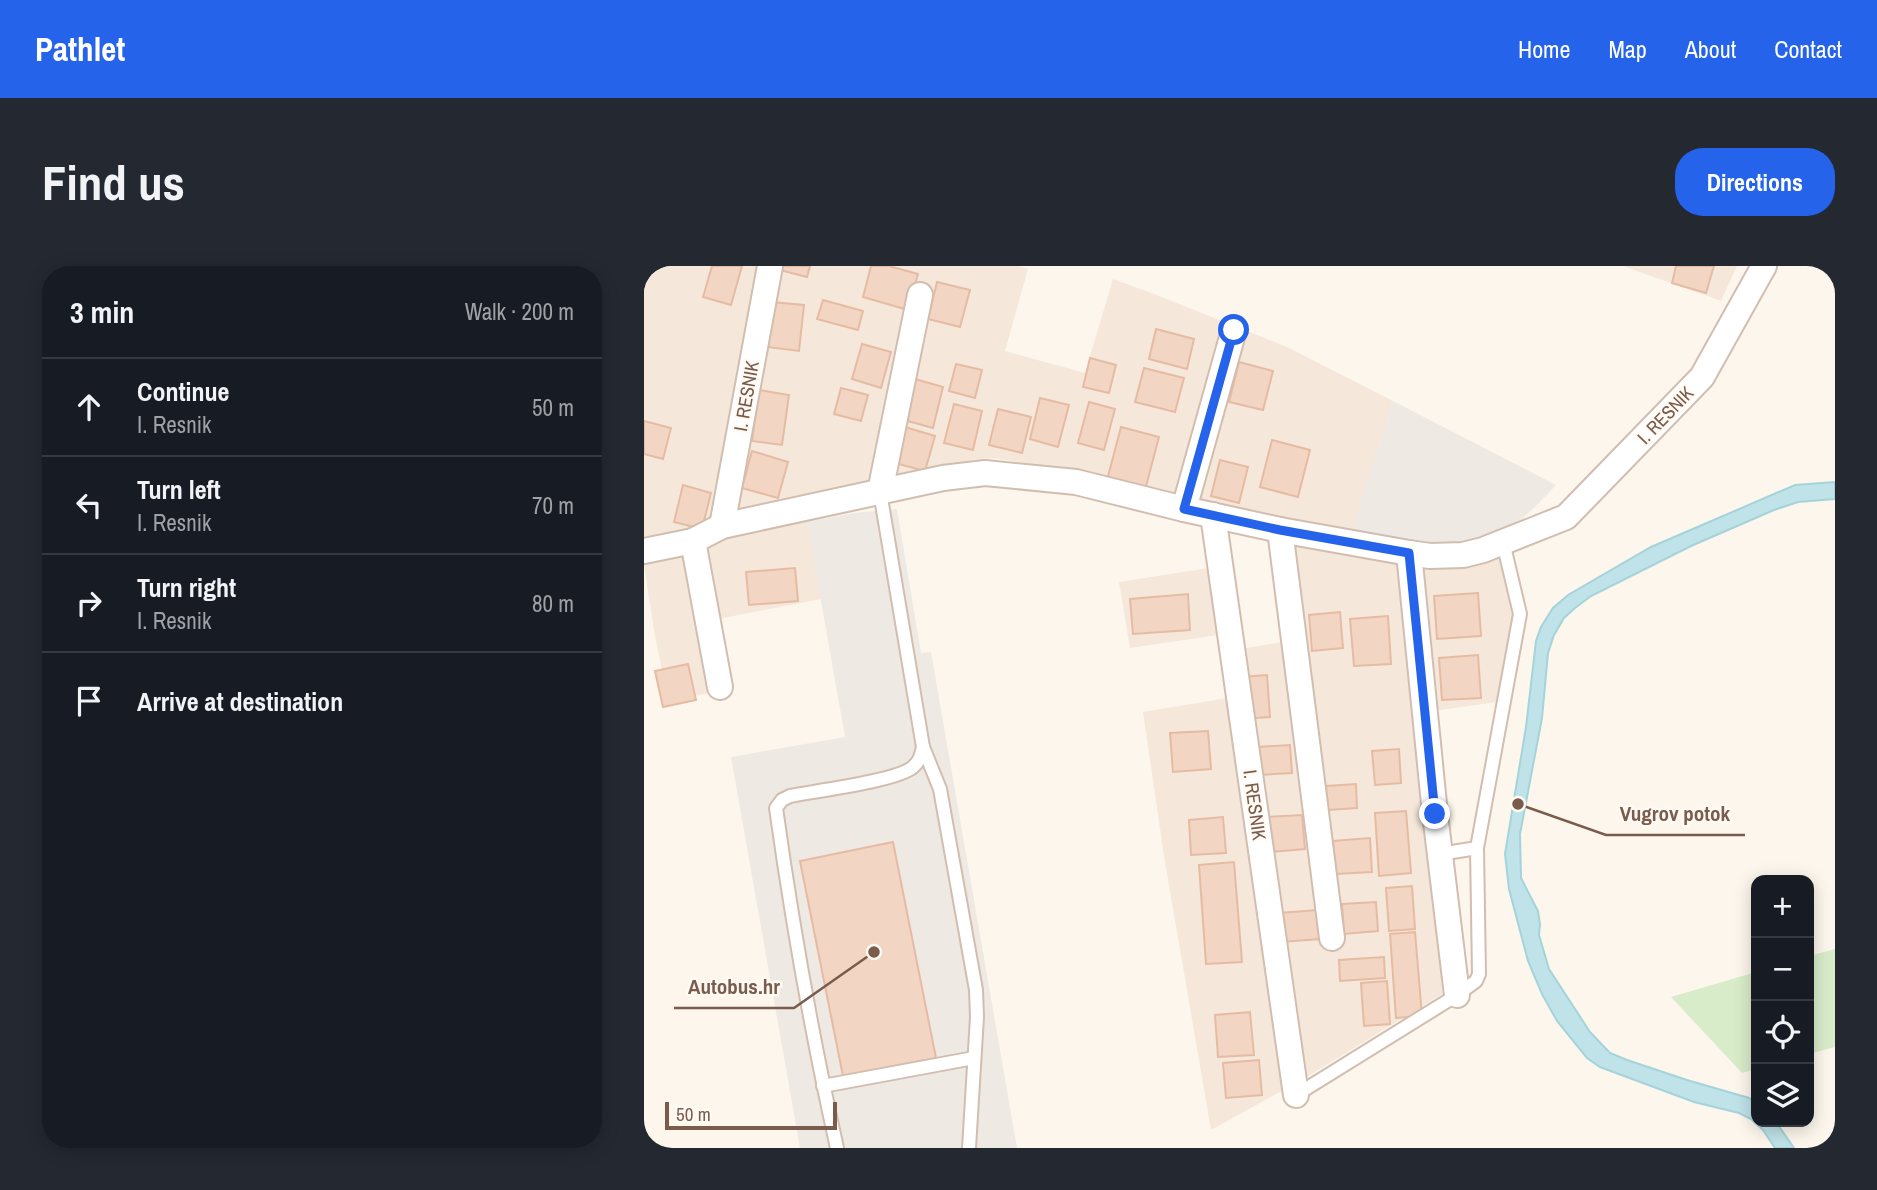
<!DOCTYPE html>
<html lang="en">
<head>
<meta charset="utf-8">
<style>
  body { margin:0; font-family:"Archivo Narrow",sans-serif; background:#242831; color:#f1f3f6 }
  .controls { position:absolute; right:21px; bottom:21px; display:grid; overflow:hidden; border-radius:14px; box-shadow:0 4px 18px #0003 }
  .controls button { width:63px; height:63px; display:grid; place-items:center; padding:0; border:0; border-bottom:2px solid #363941; background:#171b24; color:#f1f3f6; font:35px sans-serif }
  .scale { position:absolute; left:21px; bottom:18px; width:172px; box-sizing:border-box; padding-left:7px; border:4px solid #7a5c4d; border-top:0; font-size:19px; line-height:24px; white-space:nowrap; color:#7a5c4d; -webkit-text-stroke:5px #fffaf3; paint-order:stroke }
  .stop { position:absolute; width:21px; height:21px; margin:-16px; border:5px solid #2563eb; border-radius:50%; background:#fff }
  .stop.end { background:#2563eb; border-color:#fff; box-shadow:0 2px 7px #0008 }
  .list { margin:0; padding:0; list-style:none }
  h2 { display:flex; justify-content:space-between; align-items:center; height:91px; margin:0; padding:0 28px; font-size:30px }
  h2 small { font-size:23px; font-weight:400; color:#9ea1a6 }
  .list li { display:grid; grid-template-columns:46px 1fr auto; gap:21px; align-items:center; box-sizing:border-box; height:98px; padding:0 28px; border-top:2px solid #363941 }
  .list b { display:block; font-size:26px; white-space:nowrap }
  .list p { margin:0; font-size:23px; white-space:nowrap; color:#9ea1a6 }
  .list em { font-size:23px; font-style:normal; color:#9ea1a6 }
  .icon { flex:none; width:38px; height:38px; fill:none; stroke:currentColor; stroke-width:2; stroke-linecap:round; stroke-linejoin:round }
  .map { position:relative; flex:none; width:1191px; height:882px; overflow:hidden; border-radius:28px }
  header { display:flex; align-items:center; gap:42px; box-sizing:border-box; height:98px; padding:0 35px; background:#2563eb; color:#fff }
  header strong { font-size:33px }
  nav { display:flex; gap:38px; margin-inline-start:auto; font-size:24px }
  .intro { display:flex; align-items:center; justify-content:space-between; box-sizing:border-box; height:168px; padding:0 42px }
  h1 { margin:0; font-size:49px }
  .button { padding:18px 32px; border-radius:28px; background:#2563eb; color:#fff; font-size:24px; font-weight:700 }
  main { display:flex; gap:42px; padding:0 42px }
  aside { flex:1; background:#171b24; border-radius:28px; box-shadow:0 4px 18px #0003 }
  .map>svg:first-child { display:block }
  .residential { fill:#f5e8da }
  .industrial { fill:#efe9e4 }
  .green { fill:#d8ecc9 }
  .water { fill:#bfe3e8; stroke:#a5d3da; stroke-width:2 }
  .building { fill:#f3d5c3; stroke:#e6bba3; stroke-width:2 }
  .lines { fill:none; stroke-linecap:round; stroke-linejoin:round }
  .service-casing { stroke:#d1beb0; stroke-width:16 }
  .minor-casing { stroke:#d1beb0; stroke-width:28 }
  .service { stroke:#fff; stroke-width:12 }
  .minor { stroke:#fff; stroke-width:24 }
  .route { stroke:#2563eb; stroke-width:9 }
  .labels { text-anchor:middle; stroke-width:5; stroke-linejoin:round; paint-order:stroke }
  .street-label { font-size:19px; fill:#7a5c4d; stroke:#fffaf3 }
  .leader { fill:none; stroke:#7a5c4d; stroke-width:2.5 }
  .callout-dot { fill:#7a5c4d; stroke:#fffaf3; stroke-width:2.5 }
  .callout-label { font-size:21px; text-anchor:middle; font-weight:bold; fill:#7a5c4d; stroke:#fffaf3; stroke-width:5; stroke-linejoin:round; paint-order:stroke }
</style>
</head>
<body>
<header>
<strong>Pathlet</strong>
<nav><a>Home</a><a>Map</a><a>About</a><a>Contact</a></nav>
</header>
<div class="intro"><h1>Find us</h1><a class="button">Directions</a></div>
<main>
<aside>
<h2>3 min<small>Walk · 200 m</small></h2>
<ul class="list">
<li><svg class="icon" aria-label="ahead" viewBox="0 0 24 24"><path d="M12 20V5M6 11l6-6 6 6"/></svg><div><b>Continue</b><p>I. Resnik</p></div><em>50 m</em></li>
<li><svg class="icon" aria-label="left" viewBox="0 0 24 24"><path d="M17 20v-9H6M10 6l-5 5 5 5"/></svg><div><b>Turn left</b><p>I. Resnik</p></div><em>70 m</em></li>
<li><svg class="icon" aria-label="right" viewBox="0 0 24 24"><path d="M7 20v-9h11M14 6l5 5-5 5"/></svg><div><b>Turn right</b><p>I. Resnik</p></div><em>80 m</em></li>
<li><svg class="icon" aria-label="arrive" viewBox="0 0 24 24"><path d="M6 21V4h12l-3 4 3 4H6"/></svg><div><b>Arrive at destination</b></div></li>
</ul>
</aside>
<div class="map">
<svg width="1191" height="882" viewBox="0 0 1191 882">
  <rect width="100%" height="100%" fill="#fdf6ec"/>
  <g class="residential">
    <path d="M0 0H374L384 3 361 85 441 107 469 13 510 28 643 81 749 135 710 258 703 283 819 299 859 290 870 344 868 366 853 436 775 447 803 725 661 812 567 864 520 590 499 446 596 430 591 384 657 373 641 256 557 233 449 207 349 192 334 193 255 209 159 230 177 333 59 356 72 426 24 434 10 365 0 298Z"/>
    <path d="M979 0H1093L1077 35Z"/>
    <path d="M565 302 574 369 486 382 475 316Z"/>
  </g>
  <g class="industrial">
    <path d="M749 135 912 219 890 242 877 253 859 263 834 274 814 278 787 279 707 266Z"/>
    <path d="M253 243 277 387 287 386 373 882H156L87 491 201 471 163 256 210 247Z"/>
  </g>
  <g class="green">
    <path d="M1191 683V781L1165 788V690Z"/>
    <path d="M1112 706V803L1098 807 1027 731Z"/>
  </g>
  <path class="water" d="M1191 216V233L1154 236 1130 244 1047 280 947 330 931 342 920 352 910 369 904 387 898 452 876 568 877 612 894 645 896 658 895 669 905 703 946 766 966 787 983 794 1043 814 1105 832 1112 837V856H1132L1150 882H1131L1119 864 1107 853 1095 847 1050 836 956 801 943 792 913 755 898 728 884 695 865 623 861 588 882 461 892 375 897 361 909 342 924 329 1007 281 1151 219Z"/>
  <g class="building">
    <path d="M68 0H98L87 39 59 31Z"/>
    <path d="M133 0H166L163 11 132 3Z"/>
    <path d="M227 0H245L274 8 264 44 219 31Z"/>
    <path d="M1032 0H1070L1062 27 1028 17Z"/>
    <path d="M293 16 326 24 316 61 284 53Z"/>
    <path d="M179 34 219 45 214 64 173 53Z"/>
    <path d="M127 36 160 39 155 85 123 81Z"/>
    <path d="M512 63 550 73 543 103 505 93Z"/>
    <path d="M218 78 247 86 237 122 208 113Z"/>
    <path d="M446 92 472 99 465 127 439 121Z"/>
    <path d="M595 96 629 105 619 144 585 136Z"/>
    <path d="M312 98 338 104 331 132 305 125Z"/>
    <path d="M500 102 540 112 531 146 491 136Z"/>
    <path d="M271 113 299 121 289 162 260 154Z"/>
    <path d="M197 122 224 129 217 155 190 148Z"/>
    <path d="M115 124 145 129 138 179 108 175Z"/>
    <path d="M396 132 425 139 414 181 386 173Z"/>
    <path d="M445 136 471 143 460 184 434 177Z"/>
    <path d="M310 138 338 145 329 184 300 177Z"/>
    <path d="M354 143 387 151 378 187 345 179Z"/>
    <path d="M0 155 27 162 19 193 0 188Z"/>
    <path d="M261 161 291 170 281 205 251 197Z"/>
    <path d="M477 161 515 171 500 228 462 218Z"/>
    <path d="M628 174 666 184 654 231 616 221Z"/>
    <path d="M108 185 144 196 134 232 98 222Z"/>
    <path d="M576 194 604 201 595 237 567 230Z"/>
    <path d="M39 219 67 227 58 263 30 256Z"/>
    <path d="M151 302 154 335 105 339 102 306Z"/>
    <path d="M834 327 837 370 793 373 790 330Z"/>
    <path d="M544 328 546 364 489 368 486 333Z"/>
    <path d="M696 346 699 382 668 385 665 349Z"/>
    <path d="M744 350 747 398 710 400 706 353Z"/>
    <path d="M834 389 837 432 798 434 795 392Z"/>
    <path d="M44 398 52 434 19 441 11 405Z"/>
    <path d="M623 409 626 451 600 453 597 411Z"/>
    <path d="M564 465 567 503 529 506 526 467Z"/>
    <path d="M646 479 648 507 615 509 613 481Z"/>
    <path d="M755 483 757 517 731 519 728 485Z"/>
    <path d="M712 518 713 542 684 544 682 520Z"/>
    <path d="M762 545 767 607 735 610 731 547Z"/>
    <path d="M658 549 661 583 625 586 623 551Z"/>
    <path d="M579 551 582 587 547 589 545 554Z"/>
    <path d="M726 572 728 606 692 608 689 575Z"/>
    <path d="M249 576 292 792 199 810 156 595Z"/>
    <path d="M590 596 598 696 562 698 555 599Z"/>
    <path d="M768 620 771 663 745 665 742 622Z"/>
    <path d="M732 636 734 665 700 668 698 638Z"/>
    <path d="M674 644 677 673 637 676 635 647Z"/>
    <path d="M771 666 778 750 752 752 746 668Z"/>
    <path d="M740 691 741 712 696 715 695 694Z"/>
    <path d="M743 715 746 758 720 760 717 717Z"/>
    <path d="M606 746 610 789 574 791 571 749Z"/>
    <path d="M615 794 618 829 582 832 579 797Z"/>
  </g>
  <g class="lines">
    <defs>
      <g id="service">
        <path d="M236 226 279 481 296 523 332 724 333 751 325 882"/>
        <path d="M796 588 833 582"/>
        <path d="M179 820 330 792"/>
        <path d="M652 829 813 729 832 715 835 708 833 582 876 348 859 276"/>
        <path d="M193 882C168 770 148 656 132 542L138 534 146 530C171 525 253 515 269 501 276 495 277 489 279 481"/>
      </g>
      <g id="minor">
        <path d="M236 226 276 29"/>
        <path d="M540 243 590 64"/>
        <path d="M569 249 652 829"/>
        <path d="M78 260 126 0"/>
        <path d="M636 264 688 672"/>
        <path d="M0 285 49 275"/>
        <path d="M765 287 791 548 813 729"/>
        <path d="M76 421 49 275 78 260 299 212 341 207 432 216 540 243 636 264 765 287 786 290 819 289 839 284 922 251 1058 111 1120 0"/>
      </g>
    </defs>
    <use href="#service" class="service-casing"/>
    <use href="#minor" class="minor-casing"/>
    <use href="#service" class="service"/>
    <use href="#minor" class="minor"/>
  </g>
  <g class="lines">
    <path class="route" d="M590 64 540 243 636 264 765 287 791 548"/>
  </g>
  <g class="labels">
    <g class="street-label">
      <text transform="translate(102 130) rotate(-80)" y="7">I. RESNIK</text>
      <text transform="translate(1021 149) rotate(-46)" y="7">I. RESNIK</text>
      <text transform="translate(611 539) rotate(82)" y="7">I. RESNIK</text>
    </g>
  </g>
  <path class="leader" d="M874 538L962 569H1101M230 686L150 742H30"/>
  <g class="callout-dot">
    <circle cx="874" cy="538" r="7"/>
    <circle cx="230" cy="686" r="7"/>
  </g>
  <g class="callout-label">
    <text x="1031" y="555">Vugrov potok</text>
    <text x="90" y="728">Autobus.hr</text>
  </g>
</svg>
<div class="controls">
<button>+</button>
<button>−</button>
<button><svg class="icon" aria-label="locate" viewBox="0 0 24 24"><circle cx="12" cy="12" r="6"/><path d="M12 2v4M12 18v4M2 12h4M18 12h4"/></svg></button>
<button><svg class="icon" aria-label="layers" viewBox="0 0 24 24"><path d="M12 4l9 5-9 5-9-5zM3 14l9 5 9-5"/></svg></button>
</div>
<div class="scale">50 m</div>
<div class="stop" style="left:590px;top:64px"></div>
<div class="stop end" style="left:791px;top:548px"></div>
</div>
</main>
</body>
</html>
